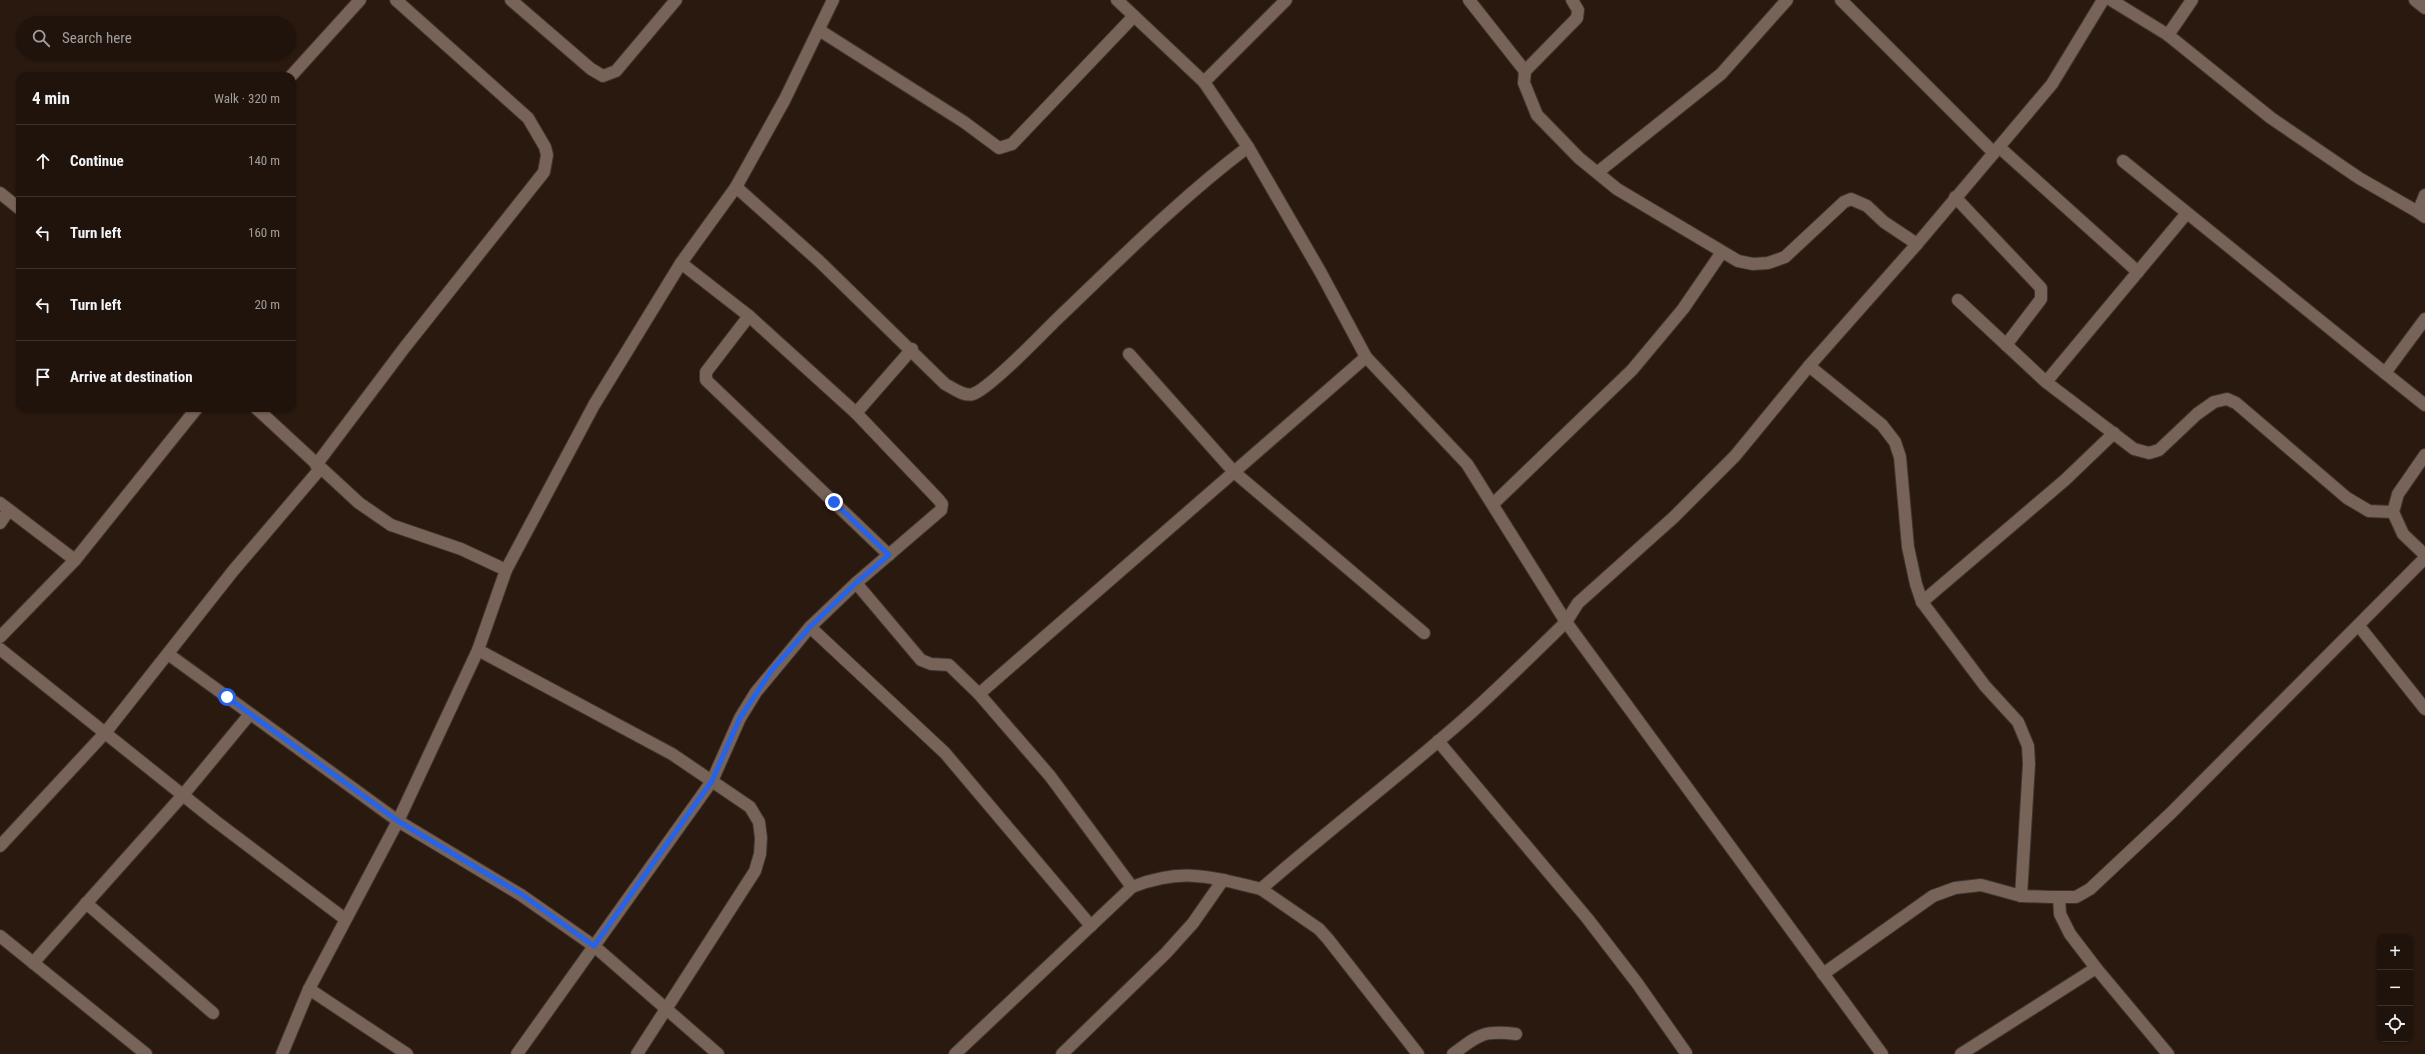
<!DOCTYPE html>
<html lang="en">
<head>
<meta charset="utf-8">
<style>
  body { margin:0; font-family:"Roboto Condensed",sans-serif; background:#271c14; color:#f1f3f6 }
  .controls { position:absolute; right:12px; bottom:12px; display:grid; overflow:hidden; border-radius:8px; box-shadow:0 1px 3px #0004 }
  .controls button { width:36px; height:36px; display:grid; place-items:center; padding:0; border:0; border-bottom:1px solid #3c322c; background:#1f130b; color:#f1f3f6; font:20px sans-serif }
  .stop { position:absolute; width:12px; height:12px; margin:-9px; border:3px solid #2563eb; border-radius:50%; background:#fff }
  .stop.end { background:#2563eb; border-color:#fff; box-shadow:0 1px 4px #0008 }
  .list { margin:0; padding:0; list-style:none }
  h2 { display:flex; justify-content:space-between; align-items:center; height:52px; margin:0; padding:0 16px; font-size:17px }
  h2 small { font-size:13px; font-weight:400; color:#a19e9d }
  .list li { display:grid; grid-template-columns:26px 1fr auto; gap:12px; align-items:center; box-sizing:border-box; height:72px; padding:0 16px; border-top:1px solid #3c322c }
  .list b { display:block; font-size:15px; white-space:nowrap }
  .list em { font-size:13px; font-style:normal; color:#a19e9d }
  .icon { flex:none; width:22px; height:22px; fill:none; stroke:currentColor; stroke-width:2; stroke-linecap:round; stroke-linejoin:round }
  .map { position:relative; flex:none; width:2425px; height:1054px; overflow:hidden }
  .search { position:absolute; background:#1f130b; box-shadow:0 1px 3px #0004; left:16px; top:16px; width:280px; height:44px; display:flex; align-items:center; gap:10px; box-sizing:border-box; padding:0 14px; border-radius:22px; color:#a19e9d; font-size:15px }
  .panel { position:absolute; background:#1f130b; box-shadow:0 1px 3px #0004; left:16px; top:72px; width:280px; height:340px; border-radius:12px }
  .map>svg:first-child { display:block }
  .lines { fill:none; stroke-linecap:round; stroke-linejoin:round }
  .minor-casing { stroke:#40332f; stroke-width:14 }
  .minor { stroke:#776357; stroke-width:12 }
  .route { stroke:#2563eb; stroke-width:5 }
</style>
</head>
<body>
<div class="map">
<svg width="2425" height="1054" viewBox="0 0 2425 1054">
  <rect width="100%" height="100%" fill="#29190f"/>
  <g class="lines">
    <defs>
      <g id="minor">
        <path d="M511 0 591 69 603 76 616 71 676 0"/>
        <path d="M1469 0 1525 71"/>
        <path d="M1572 0 1578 10 1577 18 1525 71 1524 83 1537 115 1579 158 1617 189 1738 261 1753 264 1768 263 1785 257 1844 202 1851 199 1867 206 1884 222 1917 244"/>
        <path d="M1841 0 1994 153"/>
        <path d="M2111 0 2168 35 2271 118 2359 178 2418 212"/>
        <path d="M2415 0 2425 8"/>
        <path d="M819 30 964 122 999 148 1012 144 1134 16"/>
        <path d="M2168 35 2192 0"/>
        <path d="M291 76 360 0"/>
        <path d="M1204 82 1286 0"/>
        <path d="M1999 147 2138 272"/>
        <path d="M2123 161 2385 373"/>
        <path d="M1598 172 1721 74 1787 0"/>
        <path d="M736 187 819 261 945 384C953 388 964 397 973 394 989 389 1040 336 1055 321 1117 262 1179 199 1248 147"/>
        <path d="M0 193 20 209"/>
        <path d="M1955 197 2041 288V299L2006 345"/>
        <path d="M2425 217 2418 212 2425 195"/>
        <path d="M681 263 749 316 856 413"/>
        <path d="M1958 300 2046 382 2134 449 2149 453 2159 450 2197 414 2214 402 2227 399 2236 403 2347 498 2369 511 2393 512"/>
        <path d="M749 316 706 372V380L889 555"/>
        <path d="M2425 319 2385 373 2425 405"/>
        <path d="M912 349 856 413 938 499 942 504 941 510 856 583 921 660 931 664 949 665 979 694 1050 776 1132 887C1183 867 1211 877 1261 889 1327 831 1397 778 1463 720 1498 689 1532 655 1566 622L1578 603 1674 517 1735 456 1809 366 1917 244 2052 84 2103 0"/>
        <path d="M1129 354 1234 472 1424 633"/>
        <path d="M1366 357 1467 464 1566 622 1882 1054"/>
        <path d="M1809 366 1882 425 1895 442 1900 457 1908 547 1916 584 1922 602 1985 686 2018 722 2028 746 2029 764 2021 896"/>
        <path d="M2046 382 2187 213"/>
        <path d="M256 408 359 503 391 525 461 549 506 570"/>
        <path d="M2425 455 2398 494 2393 512 2403 534 2425 555"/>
        <path d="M316 465 405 347 544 172 547 155 545 147 528 118 396 0"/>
        <path d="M0 503 75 560"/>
        <path d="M1493 504 1632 370 1683 309 1722 252"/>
        <path d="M0 523 9 510"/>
        <path d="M1922 602 2065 480 2114 433"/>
        <path d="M2359 626 2425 709"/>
        <path d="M810 627 945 753 1091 926"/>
        <path d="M0 637 75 560 197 408"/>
        <path d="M0 649 214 820 345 919"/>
        <path d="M478 650 672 754 750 807 759 822 761 838 760 854 755 871 637 1054"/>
        <path d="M168 654 398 821 521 895 594 946 718 1054"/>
        <path d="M979 694 1366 357 1321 273 1248 147 1204 82 1117 0"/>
        <path d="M1438 741 1587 918 1637 983 1686 1053"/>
        <path d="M0 846 105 733 233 571 320 469"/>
        <path d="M1261 889 1319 929 1328 939 1418 1054"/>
        <path d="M2059 897 2060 914 2070 934 2096 968 2168 1054"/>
        <path d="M86 903 213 1013"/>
        <path d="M0 936 146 1054"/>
        <path d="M33 963 183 795 250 714"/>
        <path d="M1823 974 1933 896 1955 888 1981 885 2021 896 2051 897H2076L2090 889 2171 813 2425 558"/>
        <path d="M309 989 407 1054"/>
        <path d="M282 1054 309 989 398 821 478 650 506 570 594 405 681 263 736 187 785 99 833 0"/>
        <path d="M517 1054 712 781 740 718 756 692 810 627 856 583"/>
        <path d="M955 1054 1132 887"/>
        <path d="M1062 1054 1166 953 1193 923 1223 880"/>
        <path d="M1453 1054C1479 1035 1482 1030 1516 1034"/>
        <path d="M1961 1054 2096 968"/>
      </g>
    </defs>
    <use href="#minor" class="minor-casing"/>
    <use href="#minor" class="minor"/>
  </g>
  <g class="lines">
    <path class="route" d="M227 697 398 821 521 894 594 946 712 781 740 718 772 670 810 627 856 583 889 555 834 502"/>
  </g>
</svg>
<div class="controls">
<button>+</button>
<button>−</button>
<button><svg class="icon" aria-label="locate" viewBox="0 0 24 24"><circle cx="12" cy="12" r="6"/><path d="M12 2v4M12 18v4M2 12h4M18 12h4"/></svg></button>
</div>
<div class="stop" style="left:227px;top:697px"></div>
<div class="stop end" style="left:834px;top:502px"></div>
<div class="search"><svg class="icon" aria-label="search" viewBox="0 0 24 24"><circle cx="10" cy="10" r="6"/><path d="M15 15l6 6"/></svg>Search here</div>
<section class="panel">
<h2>4 min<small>Walk · 320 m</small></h2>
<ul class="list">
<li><svg class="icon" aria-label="ahead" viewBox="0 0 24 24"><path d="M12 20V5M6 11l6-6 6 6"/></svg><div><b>Continue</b></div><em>140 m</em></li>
<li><svg class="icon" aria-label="left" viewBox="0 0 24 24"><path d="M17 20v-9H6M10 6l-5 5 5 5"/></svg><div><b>Turn left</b></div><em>160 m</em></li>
<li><svg class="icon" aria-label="left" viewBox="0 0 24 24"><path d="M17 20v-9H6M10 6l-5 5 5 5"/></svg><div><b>Turn left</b></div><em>20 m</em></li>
<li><svg class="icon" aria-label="arrive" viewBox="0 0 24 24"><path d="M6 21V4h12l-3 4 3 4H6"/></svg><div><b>Arrive at destination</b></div></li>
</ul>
</section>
</div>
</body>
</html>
